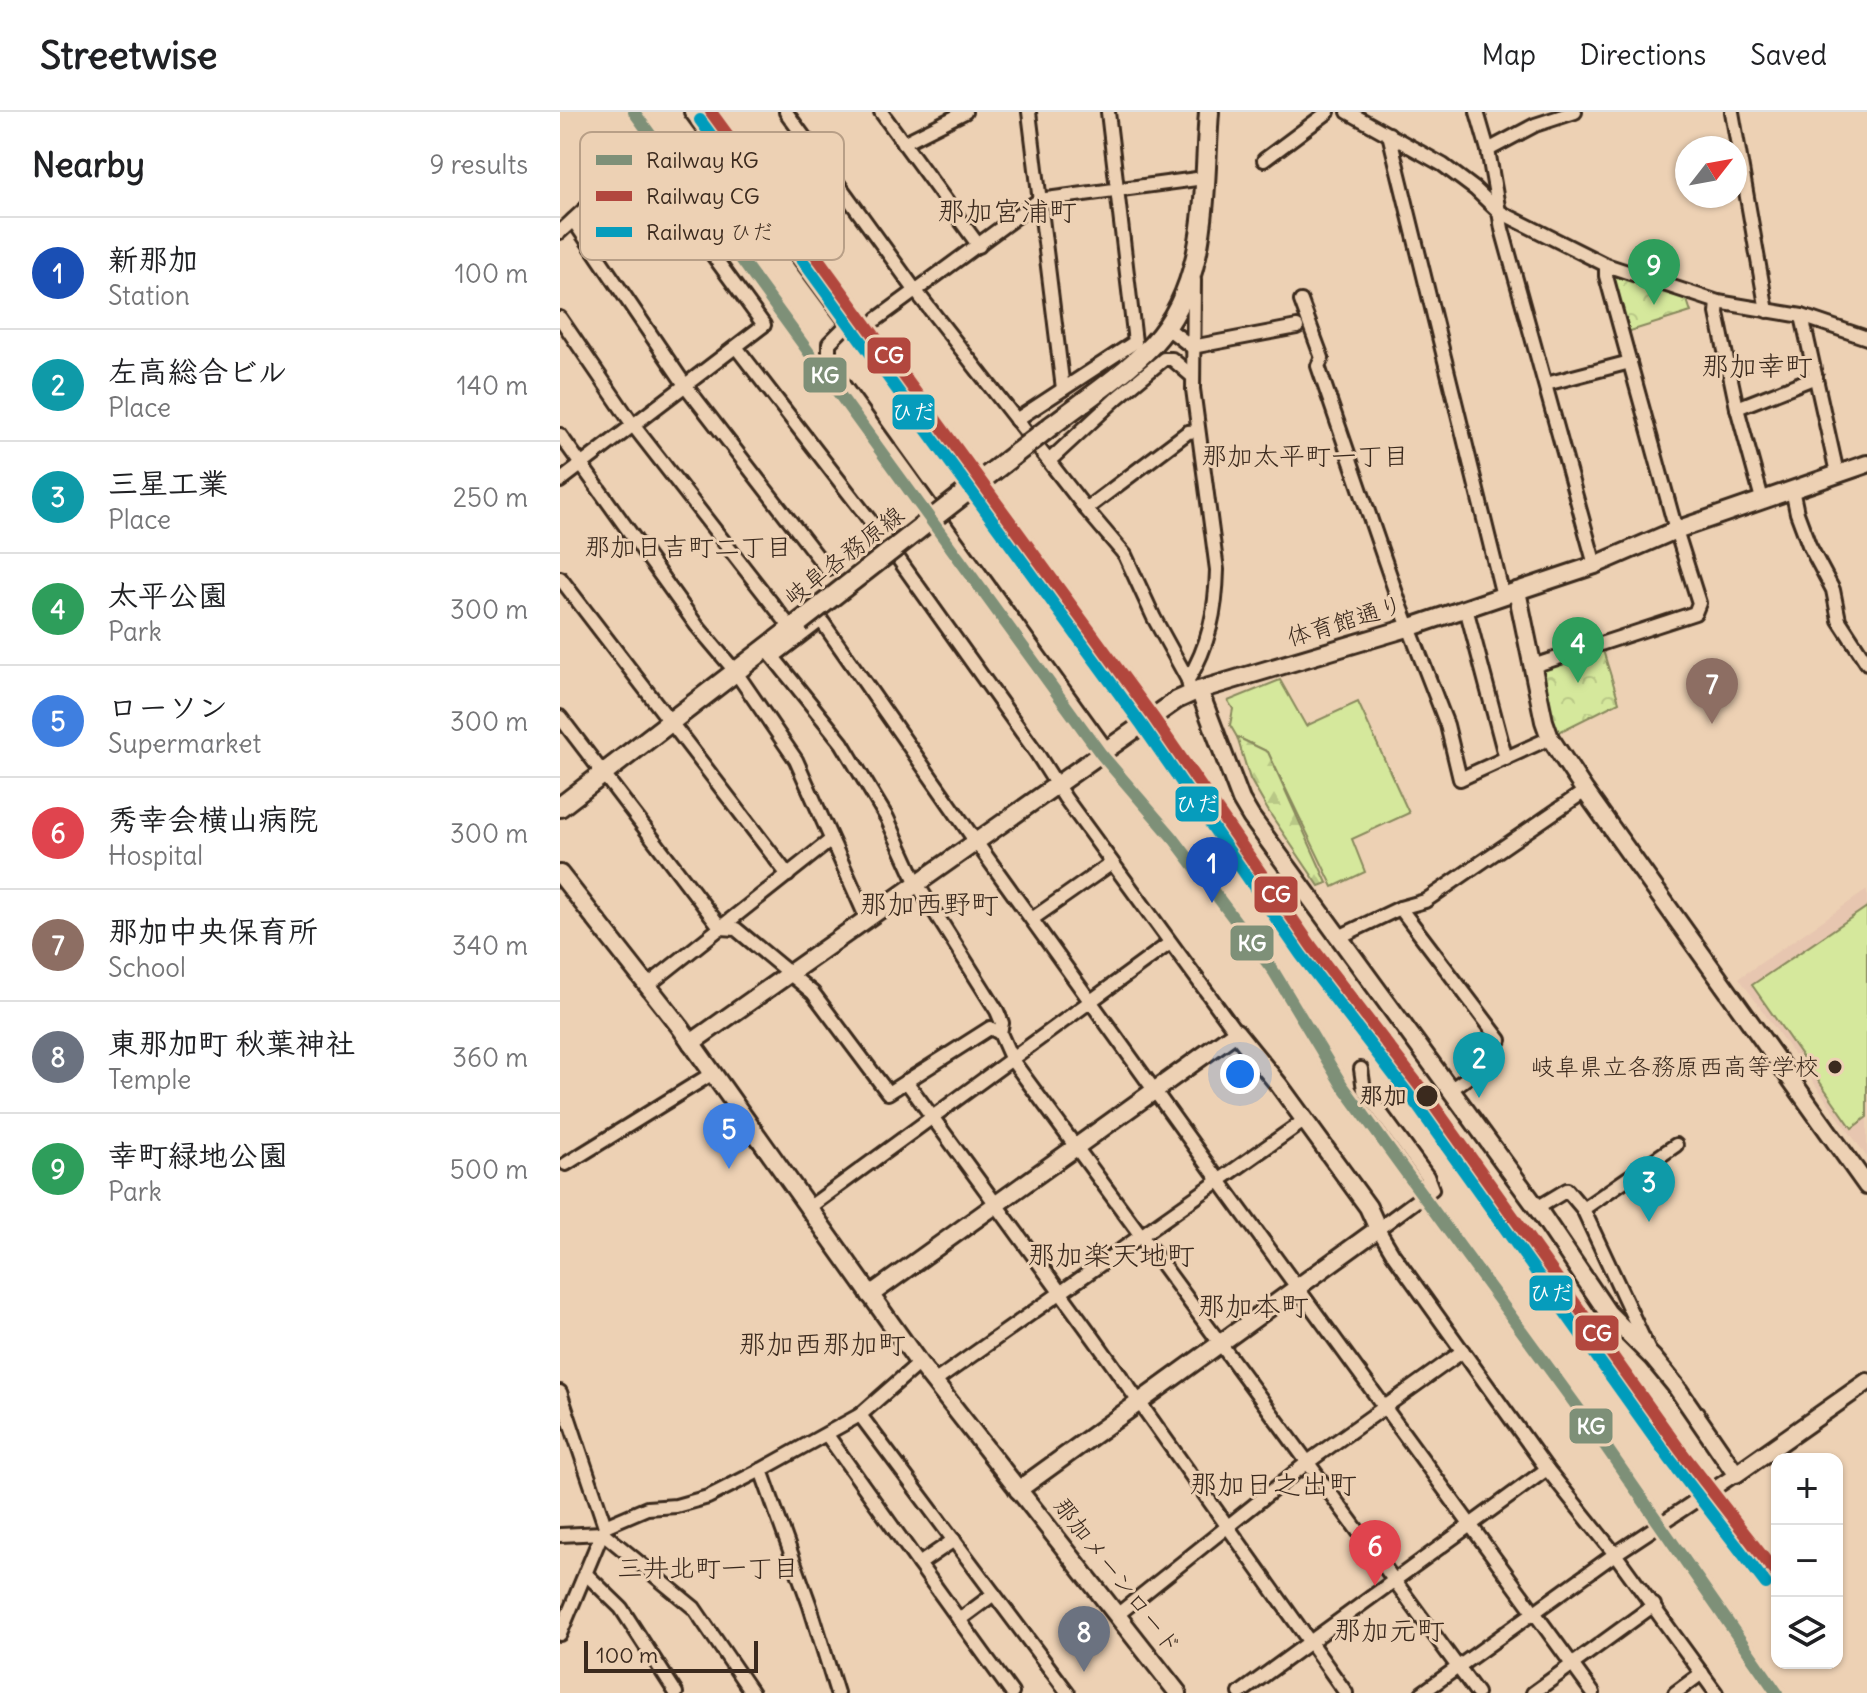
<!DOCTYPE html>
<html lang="en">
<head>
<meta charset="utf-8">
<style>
  body { margin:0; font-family:Delius,"Klee One",sans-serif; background:#f2f2f2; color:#202124 }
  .controls { position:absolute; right:24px; bottom:24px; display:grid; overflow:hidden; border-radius:16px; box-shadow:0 2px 6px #0004 }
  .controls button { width:72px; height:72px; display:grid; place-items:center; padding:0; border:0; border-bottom:2px solid #e0e0e0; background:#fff; color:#202124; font:40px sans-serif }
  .compass { position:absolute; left:1115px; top:24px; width:72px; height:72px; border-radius:50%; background:#fff; box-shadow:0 2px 6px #0004; rotate:59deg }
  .scale { position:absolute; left:24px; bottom:20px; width:174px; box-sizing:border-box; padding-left:8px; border:4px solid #3b2a1e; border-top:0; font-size:22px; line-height:28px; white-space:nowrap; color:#3b2a1e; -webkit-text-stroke:6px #edd1b4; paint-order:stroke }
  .you { position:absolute; left:680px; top:962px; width:28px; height:28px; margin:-20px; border:6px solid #fff; border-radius:50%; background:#1a73e8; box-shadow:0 0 0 12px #1a73e833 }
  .badge { display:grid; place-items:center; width:52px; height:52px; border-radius:50%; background:#0b8043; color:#fff; font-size:26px; font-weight:700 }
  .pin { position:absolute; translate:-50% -66px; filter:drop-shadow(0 2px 4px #0008) }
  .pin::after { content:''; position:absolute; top:42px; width:28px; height:24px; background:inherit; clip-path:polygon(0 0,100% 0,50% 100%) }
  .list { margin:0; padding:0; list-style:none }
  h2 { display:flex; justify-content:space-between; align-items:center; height:104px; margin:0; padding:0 32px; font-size:34px }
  h2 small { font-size:26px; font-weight:400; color:#757577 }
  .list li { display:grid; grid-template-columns:52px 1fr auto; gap:24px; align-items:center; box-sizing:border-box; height:112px; padding:0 32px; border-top:2px solid #e0e0e0 }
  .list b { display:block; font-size:30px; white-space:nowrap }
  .list p { margin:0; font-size:26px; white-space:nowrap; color:#757577 }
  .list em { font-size:26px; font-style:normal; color:#757577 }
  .icon { flex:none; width:44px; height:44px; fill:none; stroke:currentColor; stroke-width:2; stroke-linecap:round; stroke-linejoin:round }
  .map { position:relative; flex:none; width:1307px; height:1581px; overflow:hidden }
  header { display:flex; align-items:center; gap:48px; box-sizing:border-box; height:112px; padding:0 40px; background:#fff; border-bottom:2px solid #e0e0e0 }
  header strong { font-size:38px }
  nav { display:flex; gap:44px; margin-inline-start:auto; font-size:28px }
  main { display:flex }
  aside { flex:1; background:#fff }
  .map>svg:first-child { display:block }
  .built { fill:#e7c6b0 }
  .grass { fill:#d5e89c; stroke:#88895d; stroke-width:2 }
  .forest { fill:url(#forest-firs); stroke:#88895d; stroke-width:2 }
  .park { fill:url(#park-crowns); stroke:#88895d; stroke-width:2 }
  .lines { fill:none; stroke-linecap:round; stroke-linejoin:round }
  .minor-casing { stroke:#3b2a1e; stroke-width:18 }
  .tertiary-casing { stroke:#3b2a1e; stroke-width:22 }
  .secondary-casing { stroke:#3b2a1e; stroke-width:24 }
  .minor { stroke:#edd1b4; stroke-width:12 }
  .tertiary { stroke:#edd1b4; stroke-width:16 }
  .secondary { stroke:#edd1b4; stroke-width:18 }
  .secondary-bridge-casing { stroke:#3b2a1e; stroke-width:24; stroke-linecap:butt }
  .secondary-bridge { stroke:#edd1b4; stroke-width:18 }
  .rail-1-casing { stroke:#edd1b4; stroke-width:18 }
  .rail-2-casing { stroke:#edd1b4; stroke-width:18 }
  .rail-3-casing { stroke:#edd1b4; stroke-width:18 }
  .rail-1 { stroke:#7e9078; stroke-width:12 }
  .rail-2 { stroke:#b2473e; stroke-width:12 }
  .rail-3 { stroke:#069cbc; stroke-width:12 }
  .poi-dot { fill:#3b2a1e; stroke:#edd1b4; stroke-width:3 }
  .labels { text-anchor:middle; stroke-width:6; stroke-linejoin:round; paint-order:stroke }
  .street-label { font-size:24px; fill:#3b2a1e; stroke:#edd1b4 }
  .poi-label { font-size:24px; fill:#3b2a1e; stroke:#edd1b4; text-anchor:end }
  .stop-label { font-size:24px; font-weight:bold; fill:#3b2a1e; stroke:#edd1b4; text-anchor:end }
  .neighbourhood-label { font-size:26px; fill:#3b2a1e; stroke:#edd1b4 }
  .quarter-label { font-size:28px; fill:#3b2a1e; stroke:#edd1b4 }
  .key { fill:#edd1b4; stroke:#b89f87; stroke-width:2 }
  .key-label { font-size:22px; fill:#3b2a1e }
  .line-badge { stroke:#edd1b4; stroke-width:3 }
  .badge-label { font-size:22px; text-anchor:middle; font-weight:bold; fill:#fff }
</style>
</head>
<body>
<header>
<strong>Streetwise</strong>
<nav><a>Map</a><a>Directions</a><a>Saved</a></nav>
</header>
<main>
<aside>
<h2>Nearby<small>9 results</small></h2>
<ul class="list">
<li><span class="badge" style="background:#1a4fb4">1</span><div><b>新那加</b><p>Station</p></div><em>100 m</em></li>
<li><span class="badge" style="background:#0f9aa8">2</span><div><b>左高総合ビル</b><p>Place</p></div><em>140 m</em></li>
<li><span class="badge" style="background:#0f9aa8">3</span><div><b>三星工業</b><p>Place</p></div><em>250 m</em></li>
<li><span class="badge" style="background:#2e9e5b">4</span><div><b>太平公園</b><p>Park</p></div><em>300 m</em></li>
<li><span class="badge" style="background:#3f7fe0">5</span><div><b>ローソン</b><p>Supermarket</p></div><em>300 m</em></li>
<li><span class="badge" style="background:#e0444e">6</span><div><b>秀幸会横山病院</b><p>Hospital</p></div><em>300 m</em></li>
<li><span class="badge" style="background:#8d6e63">7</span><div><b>那加中央保育所</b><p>School</p></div><em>340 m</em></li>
<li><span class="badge" style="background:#6b7280">8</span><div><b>東那加町 秋葉神社</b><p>Temple</p></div><em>360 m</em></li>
<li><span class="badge" style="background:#2e9e5b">9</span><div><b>幸町緑地公園</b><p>Park</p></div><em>500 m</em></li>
</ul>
</aside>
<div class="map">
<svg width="1307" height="1581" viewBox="0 0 1307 1581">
  <defs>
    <pattern id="forest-firs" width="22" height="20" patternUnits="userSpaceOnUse" patternTransform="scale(2)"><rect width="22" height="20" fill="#d5e89c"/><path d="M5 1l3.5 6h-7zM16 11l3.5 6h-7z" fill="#b8c786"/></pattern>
    <pattern id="park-crowns" width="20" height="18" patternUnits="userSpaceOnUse" patternTransform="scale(2)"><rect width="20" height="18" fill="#d5e89c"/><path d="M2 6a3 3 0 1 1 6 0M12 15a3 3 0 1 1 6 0" fill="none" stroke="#b8c786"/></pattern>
  </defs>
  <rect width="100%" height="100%" fill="#edd1b4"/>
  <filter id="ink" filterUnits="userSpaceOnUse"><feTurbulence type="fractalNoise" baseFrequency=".0125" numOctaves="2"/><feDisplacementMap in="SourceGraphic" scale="16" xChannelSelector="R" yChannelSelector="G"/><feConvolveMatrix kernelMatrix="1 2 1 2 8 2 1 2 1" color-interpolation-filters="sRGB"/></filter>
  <g filter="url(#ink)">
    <path class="built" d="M1307 778V1045L1179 866Z"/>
    <g class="grass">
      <path d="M720 568 746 614 798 590 849 701 792 727 805 760 773 775 708 640 677 625 670 613 673 597 668 589Z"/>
      <path d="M1307 795V1005L1292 1016 1192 873Z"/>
    </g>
    <path class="forest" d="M677 625 708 640 767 771 759 774 709 700 690 667Z"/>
    <g class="park">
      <path d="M1050 155 1126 185 1131 200 1067 220Z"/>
      <path d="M1041 532 1059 590 997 621 978 553Z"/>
    </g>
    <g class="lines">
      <defs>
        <g id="minor">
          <path d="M131 0 285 208V215L269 231V253L547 638"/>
          <path d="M226 0 355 178 526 397 565 443 594 506 628 568"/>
          <path d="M321 0 419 134"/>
          <path d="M469 0 503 277"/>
          <path d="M788 0 883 53 915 77 938 99 1046 153 1158 190 1242 204 1307 226"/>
          <path d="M917 0 928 38 942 117 1035 453"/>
          <path d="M1172 0 1207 199"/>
          <path d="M829 22 943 484"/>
          <path d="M343 31 405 0"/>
          <path d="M928 38 975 13 1015 0"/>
          <path d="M704 48 768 0"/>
          <path d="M13 108 125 273 267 457"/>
          <path d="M0 120 81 45 204 213 0 369"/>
          <path d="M741 189 762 246 758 254 838 487 887 613 900 667 990 626"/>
          <path d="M1158 190 1157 201 1177 296 1202 387"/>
          <path d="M1242 204 1277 361"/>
          <path d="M0 206 73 313 231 516"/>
          <path d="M317 207 479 88 644 66"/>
          <path d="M606 215 632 235 737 215"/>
          <path d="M176 235 325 428 476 640 505 686 676 920"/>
          <path d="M986 272 1070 250"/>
          <path d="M1177 296 1256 265"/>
          <path d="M456 308 575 230 548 0"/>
          <path d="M0 323 137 514 175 559 236 648 307 807"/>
          <path d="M489 349 558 285 604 247H612L633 265"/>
          <path d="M1232 377 1237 401 1249 433 1273 478 1279 508 1307 551"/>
          <path d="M526 397 628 320 638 319"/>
          <path d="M0 466 228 763"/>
          <path d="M906 496 946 647"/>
          <path d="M209 540 282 631 327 706 357 772 437 899 442 911 440 921 452 948 917 1581"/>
          <path d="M213 545 261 508 416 730 658 1067 1033 1581"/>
          <path d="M973 554 1135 501 1139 491 1116 418 1046 164V153"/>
          <path d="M629 574 628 568C649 533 656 499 657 458L633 277 634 168"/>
          <path d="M0 605 161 816 176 817 253 881 328 981 430 916 440 921"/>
          <path d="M840 796 940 928 913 948 911 955 914 961 890 978"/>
          <path d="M472 807 552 751"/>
          <path d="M779 825 840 796 865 789 1025 679"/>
          <path d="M87 874 271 728"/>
          <path d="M801 957 804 978 867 1064 872 1077 818 1117 833 1142 987 1357 1055 1442 1156 1581"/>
          <path d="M346 969 535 1228 786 1581"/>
          <path d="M6 1052 153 961"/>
          <path d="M977 1096 1007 1078 1023 1097 1089 1239"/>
          <path d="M247 1097 610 831"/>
          <path d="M1023 1097 1116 1033"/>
          <path d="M374 1270 745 1008"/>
          <path d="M0 1280 45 1414 0 1522"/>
          <path d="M300 1303 508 1581"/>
          <path d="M267 1323 359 1452"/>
          <path d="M201 1358 250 1494 277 1581"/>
          <path d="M45 1414 87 1396 116 1394 148 1385 201 1358 300 1303 359 1251"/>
          <path d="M0 1423 43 1421 134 1496 192 1581"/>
          <path d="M394 1428 359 1452 452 1581"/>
          <path d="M26 1462 61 1496 116 1581"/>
          <path d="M557 1503 748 1350 903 1239"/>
          <path d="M399 1508 434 1482"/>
          <path d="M680 1581 987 1357"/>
          <path d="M862 1581 1055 1442 1176 1362"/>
          <path d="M973 1581 1094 1493"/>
          <path d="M1115 1581 1142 1561"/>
        </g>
        <g id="tertiary">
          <path d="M957 479 984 609 990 626 1025 679 1307 1074"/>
          <path d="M639 578 681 688 691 705 977 1096 1048 1201 1093 1246 1115 1273 1176 1362 1307 1270"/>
          <path d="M0 762 120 915 359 1251 618 1581"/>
          <path d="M131 931 617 588 639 578 851 515 957 479 1035 453 1116 418 1307 352"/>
          <path d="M310 1183 676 920 719 973 808 1095 818 1117 458 1378"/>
        </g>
        <g id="secondary">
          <path d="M491 314C525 288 562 264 592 233 650 171 643 79 649 0"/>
          <path d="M0 695 240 510"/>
        </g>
      </defs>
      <use href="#minor" class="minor-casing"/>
      <use href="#tertiary" class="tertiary-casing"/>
      <use href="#secondary" class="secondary-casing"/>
      <use href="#minor" class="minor"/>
      <use href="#tertiary" class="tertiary"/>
      <use href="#secondary" class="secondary"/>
      <defs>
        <path id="secondary-bridge" d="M240 510 491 314"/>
      </defs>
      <use href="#secondary-bridge" class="secondary-bridge-casing"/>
      <use href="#secondary-bridge" class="secondary-bridge"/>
      <defs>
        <path id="rail-1" d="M74 0 541 642 614 727 714 860 782 973 1037 1322 1217 1581"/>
        <path id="rail-2" d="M151 0 593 605 752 835 867 984 1120 1338 1217 1463"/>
        <path id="rail-3" d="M140 8 582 613 741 843 856 992 1109 1346 1206 1472"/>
      </defs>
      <use href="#rail-1" class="rail-1-casing"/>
      <use href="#rail-2" class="rail-2-casing"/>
      <use href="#rail-3" class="rail-3-casing"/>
      <use href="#rail-1" class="rail-1"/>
      <use href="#rail-2" class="rail-2"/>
      <use href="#rail-3" class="rail-3"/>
    </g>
  </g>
  <g class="poi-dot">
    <circle cx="1275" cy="955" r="8"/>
    <circle cx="867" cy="984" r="12"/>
  </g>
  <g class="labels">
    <g class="street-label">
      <text transform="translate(284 444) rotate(-38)" y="8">岐阜各務原線</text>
      <text transform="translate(785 509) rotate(-17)" y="8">体育館通り</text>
      <text transform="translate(557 1464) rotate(52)" y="8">那加メーンロード</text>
    </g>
    <g class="poi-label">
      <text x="1259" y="963">岐阜県立各務原西高等学校</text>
    </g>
    <g class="stop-label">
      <text x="847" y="992">那加</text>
    </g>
    <g class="neighbourhood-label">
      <text x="745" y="353">那加太平町一丁目</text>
      <text x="128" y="444">那加日吉町二丁目</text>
      <text x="148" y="1465">三井北町一丁目</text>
    </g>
    <g class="quarter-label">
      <text x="447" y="109">那加宮浦町</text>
      <text x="1197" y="264">那加幸町</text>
      <text x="369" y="802">那加西野町</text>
      <text x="551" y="1153">那加楽天地町</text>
      <text x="693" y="1204">那加本町</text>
      <text x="262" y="1242">那加西那加町</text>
      <text x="713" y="1382">那加日之出町</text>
      <text x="829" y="1528">那加元町</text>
    </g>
  </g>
  <rect x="20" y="20" width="264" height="128" rx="12" class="key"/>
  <rect x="36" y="43" width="36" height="10" fill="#7e9078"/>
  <rect x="36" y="79" width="36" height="10" fill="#b2473e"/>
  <rect x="36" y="115" width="36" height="10" fill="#069cbc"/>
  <g class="key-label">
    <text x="86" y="56">Railway KG</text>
    <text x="86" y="92">Railway CG</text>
    <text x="86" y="128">Railway ひだ</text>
  </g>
  <g class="line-badge">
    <rect x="306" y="224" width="46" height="39" rx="8" fill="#b2473e"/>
    <rect x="242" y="244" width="46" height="38" rx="8" fill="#7e9078"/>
    <rect x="331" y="281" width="45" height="38" rx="8" fill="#069cbc"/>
    <rect x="614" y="673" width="46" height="38" rx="8" fill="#069cbc"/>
    <rect x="693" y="763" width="46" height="39" rx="8" fill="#b2473e"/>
    <rect x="669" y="812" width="46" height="38" rx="8" fill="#7e9078"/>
    <rect x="968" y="1162" width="46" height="38" rx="8" fill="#069cbc"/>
    <rect x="1014" y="1202" width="46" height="38" rx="8" fill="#b2473e"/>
    <rect x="1008" y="1295" width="46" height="38" rx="8" fill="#7e9078"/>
  </g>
  <g class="badge-label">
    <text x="329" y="251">CG</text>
    <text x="265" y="271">KG</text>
    <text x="353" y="308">ひだ</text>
    <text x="637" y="700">ひだ</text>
    <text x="716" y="790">CG</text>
    <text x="692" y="839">KG</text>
    <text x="991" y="1189">ひだ</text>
    <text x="1037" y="1229">CG</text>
    <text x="1031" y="1322">KG</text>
  </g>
</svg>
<div class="controls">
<button>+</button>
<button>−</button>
<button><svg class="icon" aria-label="layers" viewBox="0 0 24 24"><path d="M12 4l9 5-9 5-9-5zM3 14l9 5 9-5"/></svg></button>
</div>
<svg class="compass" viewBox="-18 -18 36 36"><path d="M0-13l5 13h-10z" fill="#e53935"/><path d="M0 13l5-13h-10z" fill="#757577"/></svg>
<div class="scale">100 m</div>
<div class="you"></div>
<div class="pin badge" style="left:652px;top:791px;background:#1a4fb4">1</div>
<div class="pin badge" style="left:919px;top:986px;background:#0f9aa8">2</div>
<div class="pin badge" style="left:1089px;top:1110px;background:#0f9aa8">3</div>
<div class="pin badge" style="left:1018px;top:571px;background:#2e9e5b">4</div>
<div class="pin badge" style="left:169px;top:1057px;background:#3f7fe0">5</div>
<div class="pin badge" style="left:815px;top:1474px;background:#e0444e">6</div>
<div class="pin badge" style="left:1152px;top:612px;background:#8d6e63">7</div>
<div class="pin badge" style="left:524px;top:1560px;background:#6b7280">8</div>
<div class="pin badge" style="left:1094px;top:193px;background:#2e9e5b">9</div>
</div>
</main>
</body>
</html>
